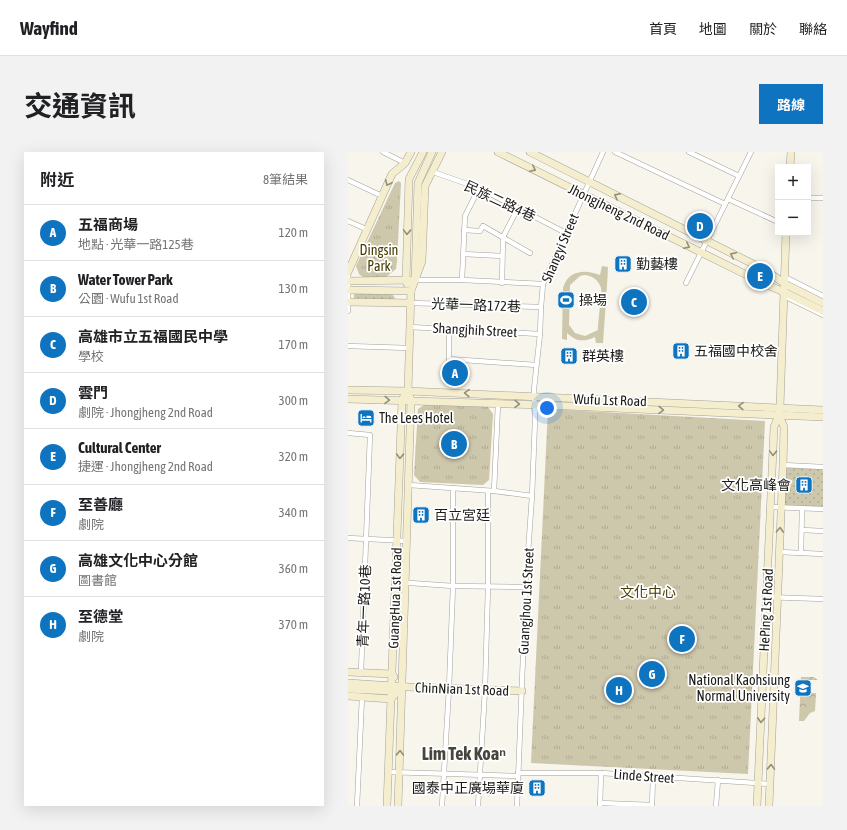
<!DOCTYPE html>
<html lang="zh-TW">
<head>
<meta charset="utf-8">
<style>
  body { margin:0; font-family:"Asap Condensed","Noto Sans TC",sans-serif; background:#f2f2f2; color:#202124 }
  .controls { position:absolute; right:12px; top:12px; display:grid; overflow:hidden; border-radius:0px; box-shadow:0 4px 16px #0002 }
  .controls button { width:36px; height:36px; display:grid; place-items:center; padding:0; border:0; border-bottom:1px solid #e0e0e0; background:#fff; color:#202124; font:20px sans-serif }
  .you { position:absolute; left:199px; top:256px; width:14px; height:14px; margin:-10px; border:3px solid #fff; border-radius:50%; background:#1a73e8; box-shadow:0 0 0 6px #1a73e833 }
  .badge { display:grid; place-items:center; width:26px; height:26px; border-radius:50%; background:#0e74c0; color:#fff; font-size:13px; font-weight:700 }
  .pin { position:absolute; translate:-50% -50%; border:2px solid #fff; box-shadow:0 1px 4px #0006 }
  .list { margin:0; padding:0; list-style:none }
  h2 { display:flex; justify-content:space-between; align-items:center; height:52px; margin:0; padding:0 16px; font-size:17px }
  h2 small { font-size:13px; font-weight:400; color:#757577 }
  .list li { display:grid; grid-template-columns:26px 1fr auto; gap:12px; align-items:center; box-sizing:border-box; height:56px; padding:0 16px; border-top:1px solid #e0e0e0 }
  .list b { display:block; font-size:15px; white-space:nowrap }
  .list p { margin:0; font-size:13px; white-space:nowrap; color:#757577 }
  .list em { font-size:13px; font-style:normal; color:#757577 }
  .map { position:relative; flex:none; width:475px; height:654px; overflow:hidden; border-radius:0px }
  header { display:flex; align-items:center; gap:24px; box-sizing:border-box; height:56px; padding:0 20px; background:#fff; border-bottom:1px solid #e0e0e0 }
  header strong { font-size:19px }
  nav { display:flex; gap:22px; margin-inline-start:auto; font-size:14px }
  .intro { display:flex; align-items:center; justify-content:space-between; box-sizing:border-box; height:96px; padding:0 24px }
  h1 { margin:0; font-size:28px }
  .button { padding:10px 18px; border-radius:0px; background:#0e74c0; color:#fff; font-size:14px; font-weight:700 }
  main { display:flex; gap:24px; padding:0 24px }
  aside { flex:1; background:#fff; border-radius:0px; box-shadow:0 4px 16px #0002 }
  .map>svg:first-child { display:block }
  .grass { fill:url(#grass-dots) }
  .forest { fill:url(#forest-crowns) }
  .park { fill:url(#park-tufts) }
  .pitch { fill:#cdc7ac; fill-rule:evenodd }
  .lines { fill:none; stroke-linecap:round; stroke-linejoin:round }
  .street-casing { stroke:#a3a199; stroke-width:5.5 }
  .secondary-casing { stroke:#a3a199; stroke-width:8 }
  .street { stroke:#fff; stroke-width:4.5 }
  .secondary { stroke:#f4eece; stroke-width:7 }
  .oneway { stroke:#928f7c }
  .labels { text-anchor:middle; stroke-width:3.5; stroke-linejoin:round; paint-order:stroke }
  .street-label { font-size:14px; fill:#1b1a17; stroke:#fff }
  .park-label { font-size:14px; fill:#463c03; stroke:#fff }
  .poi-label { font-size:14px; fill:#1b1a17; stroke:#fff; text-anchor:start }
  .district-label { font-size:18px; font-weight:bold; fill:#46453e; stroke:#fff }
</style>
</head>
<body>
<header>
<strong>Wayfind</strong>
<nav><a>首頁</a><a>地圖</a><a>關於</a><a>聯絡</a></nav>
</header>
<div class="intro"><h1>交通資訊</h1><a class="button">路線</a></div>
<main>
<aside>
<h2>附近<small>8筆結果</small></h2>
<ul class="list">
<li><span class="badge">A</span><div><b>五福商場</b><p>地點 · 光華一路125巷</p></div><em>120 m</em></li>
<li><span class="badge">B</span><div><b>Water Tower Park</b><p>公園 · Wufu 1st Road</p></div><em>130 m</em></li>
<li><span class="badge">C</span><div><b>高雄市立五福國民中學</b><p>學校</p></div><em>170 m</em></li>
<li><span class="badge">D</span><div><b>雲門</b><p>劇院 · Jhongjheng 2nd Road</p></div><em>300 m</em></li>
<li><span class="badge">E</span><div><b>Cultural Center</b><p>捷運 · Jhongjheng 2nd Road</p></div><em>320 m</em></li>
<li><span class="badge">F</span><div><b>至善廳</b><p>劇院</p></div><em>340 m</em></li>
<li><span class="badge">G</span><div><b>高雄文化中心分館</b><p>圖書館</p></div><em>360 m</em></li>
<li><span class="badge">H</span><div><b>至德堂</b><p>劇院</p></div><em>370 m</em></li>
</ul>
</aside>
<div class="map">
<svg width="475" height="654" viewBox="0 0 475 654">
  <defs>
    <pattern id="grass-dots" width="8" height="8" patternUnits="userSpaceOnUse"><rect width="8" height="8" fill="#cdc7ac"/><path d="M2 2h.1M6 6h.1" fill="none" stroke="#afaa93" stroke-width="1.8" stroke-linecap="round"/></pattern>
    <pattern id="forest-crowns" width="20" height="18" patternUnits="userSpaceOnUse"><rect width="20" height="18" fill="#cdc7ac"/><path d="M2 6a3 3 0 1 1 6 0M12 15a3 3 0 1 1 6 0" fill="none" stroke="#afaa93"/></pattern>
    <pattern id="park-tufts" width="24" height="20" patternUnits="userSpaceOnUse"><rect width="24" height="20" fill="#cdc7ac"/><path d="M3 7l-1-3M5 7V3M7 7l1-3M15 17l-1-3M17 17v-4M19 17l1-3" fill="none" stroke="#afaa93"/></pattern>
  </defs>
  <rect width="100%" height="100%" fill="#f7f5ec"/>
  <g class="grass">
    <path d="M8 141 43 142 46 144 47 148 6 147V143Z"/>
    <path d="M438 314 475 317V355L436 353Z"/>
  </g>
  <path class="forest" d="M453 525H465L470 528H460V541H468L467 559 462 561 456 569H451Z"/>
  <g class="park">
    <path d="M51 29 53 31 49 109 48 117 38 125H15L11 122 8 114 47 31Z"/>
    <path d="M76 253 140 255 145 262 141 328 135 333 72 330 66 323 70 257Z"/>
    <path d="M200 257 417 269 400 622 183 611Z"/>
  </g>
  <path class="pitch" d="M254 114 260 115 259 134 255 191H248L247 185C236 190 228 190 219 181V188L214 187 215 136C220 118 237 117 252 123ZM236 123C243 123 251 128 253 136 254 144 250 168 250 178L237 184 227 181 221 173 222 133 232 124Z"/>
  <g class="lines">
    <defs>
      <g id="street">
        <path d="M35 0 57 11"/>
        <path d="M267 0 377 52"/>
        <path d="M341 0 391 24"/>
        <path d="M85 20 131 36 218 81"/>
        <path d="M0 28 34 44"/>
        <path d="M460 46H475"/>
        <path d="M380 47 430 70"/>
        <path d="M0 69 18 77"/>
        <path d="M116 78 132 79 135 74 182 101"/>
        <path d="M116 102 154 104"/>
        <path d="M0 120V159"/>
        <path d="M437 125 475 144"/>
        <path d="M67 128H114L195 132"/>
        <path d="M114 128 117 64 131 36"/>
        <path d="M154 131 155 85 170 56"/>
        <path d="M338 131 403 0"/>
        <path d="M436 144 475 163"/>
        <path d="M63 151 193 155"/>
        <path d="M62 175 192 182"/>
        <path d="M101 176V207L188 213"/>
        <path d="M0 194 61 196"/>
        <path d="M0 281 22 283 13 520"/>
        <path d="M435 313 475 315"/>
        <path d="M61 333 146 339 184 344"/>
        <path d="M146 339 150 252"/>
        <path d="M423 355 475 357"/>
        <path d="M454 378 475 379"/>
        <path d="M0 386 59 389"/>
        <path d="M431 400 475 402"/>
        <path d="M453 401 454 356"/>
        <path d="M48 430 105 434 178 435"/>
        <path d="M418 445 475 447"/>
        <path d="M41 620 170 624"/>
        <path d="M170 621H253L422 632"/>
        <path d="M252 651 304 653"/>
        <path d="M9 654 14 545"/>
        <path d="M94 654 101 536 105 434V336"/>
        <path d="M130 654 137 538 140 435V339"/>
        <path d="M169 654 178 430 184 344 187 268 186 237 192 182 193 155 195 132 255 0"/>
        <path d="M252 654 253 621"/>
        <path d="M304 654 305 625"/>
        <path d="M368 654 370 628"/>
      </g>
      <g id="secondary">
        <path d="M150 0 415 131 436 140 475 159"/>
        <path d="M182 0 419 119 437 132 475 151"/>
        <path d="M442 15 443 0"/>
        <path d="M0 120 44 22 57 11 63 0"/>
        <path d="M0 129 67 128 74 109 77 34 94 0"/>
        <path d="M59 132 58 129 61 27 75 0"/>
        <path d="M0 138 63 139"/>
        <path d="M0 150 63 151"/>
        <path d="M0 238 60 239 475 258"/>
        <path d="M0 247 196 253 475 265"/>
        <path d="M0 520 44 522 46 525"/>
        <path d="M0 531 61 535 174 539"/>
        <path d="M0 537 44 539 46 538"/>
        <path d="M0 544 43 547 54 534"/>
        <path d="M39 654 54 248 56 244"/>
        <path d="M50 654 63 248 60 239 63 139 67 128 70 31 84 0"/>
        <path d="M409 654 426 275 431 263 432 255 438 81"/>
        <path d="M421 654 435 313 436 275 431 263"/>
      </g>
    </defs>
    <use href="#street" class="street-casing"/>
    <use href="#secondary" class="secondary-casing"/>
    <use href="#street" class="street"/>
    <use href="#secondary" class="secondary"/>
  </g>
  <defs><path id="oneway-chevron" d="M-2-3.5L2.5 0L-2 3.5" fill="none" stroke-width="1.6" stroke-linecap="round" stroke-linejoin="round"/></defs>
  <g class="oneway">
    <use href="#oneway-chevron" transform="translate(185 17) rotate(26)"/>
    <use href="#oneway-chevron" transform="translate(40 31) rotate(115)"/>
    <use href="#oneway-chevron" transform="translate(269 44) rotate(-153)"/>
    <use href="#oneway-chevron" transform="translate(59 80) rotate(92)"/>
    <use href="#oneway-chevron" transform="translate(339 94) rotate(26)"/>
    <use href="#oneway-chevron" transform="translate(385 103) rotate(-154)"/>
    <use href="#oneway-chevron" transform="translate(119 241) rotate(-177)"/>
    <use href="#oneway-chevron" transform="translate(39 248) rotate(1)"/>
    <use href="#oneway-chevron" transform="translate(169 252) rotate(1)"/>
    <use href="#oneway-chevron" transform="translate(393 254) rotate(-178)"/>
    <use href="#oneway-chevron" transform="translate(313 258) rotate(2)"/>
    <use href="#oneway-chevron" transform="translate(425 301) rotate(92)"/>
    <use href="#oneway-chevron" transform="translate(52 304) rotate(92)"/>
    <use href="#oneway-chevron" transform="translate(432 378) rotate(-87)"/>
    <use href="#oneway-chevron" transform="translate(413 568) rotate(93)"/>
    <use href="#oneway-chevron" transform="translate(52 601) rotate(-88)"/>
    <use href="#oneway-chevron" transform="translate(423 615) rotate(-88)"/>
  </g>
  <defs>
    <symbol id="building-square" viewBox="-11 -11 22 22"><rect x="-9" y="-9" width="18" height="18" rx="4" fill="#0e74c0" stroke="#fff"/><path d="M-4-6H4V6H1V3H-1V6H-4ZM-2.5-4.3h1.7v1.8h-1.7ZM.8-4.3h1.7v1.8H.8ZM-2.5-1h1.7V.8h-1.7ZM.8-1h1.7V.8H.8Z" fill="#fff"/></symbol>
    <symbol id="stadium-square" viewBox="-11 -11 22 22"><rect x="-9" y="-9" width="18" height="18" rx="4" fill="#0e74c0" stroke="#fff"/><path d="M0-5a6.5 5 0 1 0 0 10a6.5 5 0 1 0 0-10ZM-3.5-1.8h7v3.6h-7Z" fill="#fff"/></symbol>
    <symbol id="hotel-square" viewBox="-11 -11 22 22"><rect x="-9" y="-9" width="18" height="18" rx="4" fill="#0e74c0" stroke="#fff"/><path d="M-6-4.5h1.5V1H6V5H4.5V3h-9V5H-6ZM-4 0a1.8 1.8 0 1 1 3.6 0ZM.5 0V-2.5h3Q6-2.5 6 0Z" fill="#fff"/></symbol>
    <symbol id="university-square" viewBox="-11 -11 22 22"><rect x="-9" y="-9" width="18" height="18" rx="4" fill="#0e74c0" stroke="#fff"/><path d="M0-5L7-2L0 1L-7-2ZM-4 1L0 2.5L4 1V4Q0 6-4 4Z" fill="#fff"/></symbol>
  </defs>
  <g fill-rule="evenodd">
    <use href="#building-square" x="265" y="102" width="20" height="20"/>
    <use href="#stadium-square" x="208" y="138" width="20" height="20"/>
    <use href="#building-square" x="323" y="189" width="20" height="20"/>
    <use href="#building-square" x="211" y="194" width="20" height="20"/>
    <use href="#hotel-square" x="8" y="256" width="20" height="20"/>
    <use href="#building-square" x="446" y="323" width="20" height="20"/>
    <use href="#building-square" x="63" y="353" width="20" height="20"/>
    <use href="#university-square" x="445" y="526" width="20" height="20"/>
    <use href="#building-square" x="179" y="626" width="20" height="20"/>
  </g>
  <g class="labels">
    <g class="street-label">
      <text transform="translate(152 49) rotate(25)" y="5">民族二路4巷</text>
      <text transform="translate(271 60) rotate(26)" y="5">Jhongjheng 2nd Road</text>
      <text transform="translate(212 96) rotate(-67)" y="5">Shangyi Street</text>
      <text transform="translate(128 153) rotate(2)" y="5">光華一路172巷</text>
      <text transform="translate(127 178) rotate(3)" y="5">Shangjhih Street</text>
      <text transform="translate(262 248) rotate(2)" y="5">Wufu 1st Road</text>
      <text transform="translate(47 446) rotate(-88)" y="5">GuangHua 1st Road</text>
      <text transform="translate(178 449) rotate(-87)" y="5">Guangjhou 1st Street</text>
      <text transform="translate(16 454) rotate(-88)" y="5">青年一路10巷</text>
      <text transform="translate(418 458) rotate(-87)" y="5">HePing 1st Road</text>
      <text transform="translate(114 537) rotate(2)" y="5">ChinNian 1st Road</text>
      <text transform="translate(296 624) rotate(4)" y="5">Linde Street</text>
    </g>
    <g class="park-label">
      <text x="31" y="103">Dingsin<tspan x="31" dy="16">Park</tspan></text>
      <text x="300" y="445">文化中心</text>
    </g>
    <g class="poi-label">
      <text x="288" y="117">勤藝樓</text>
      <text x="231" y="153">操場</text>
      <text x="346" y="204">五福國中校舍</text>
      <text x="234" y="209">群英樓</text>
      <text x="31" y="271">The Lees Hotel</text>
      <text x="443" y="338" text-anchor="end">文化高峰會</text>
      <text x="86" y="368">百立宮廷</text>
      <text x="442" y="533" text-anchor="end">National Kaohsiung<tspan x="442" dy="16">Normal University</tspan></text>
      <text x="176" y="641" text-anchor="end">國泰中正廣場華廈</text>
    </g>
    <g class="district-label">
      <text x="116" y="608">Lim Tek Koaⁿ</text>
    </g>
  </g>
</svg>
<div class="controls">
<button>+</button>
<button>−</button>
</div>
<div class="you"></div>
<div class="pin badge" style="left:107px;top:221px">A</div>
<div class="pin badge" style="left:106px;top:292px">B</div>
<div class="pin badge" style="left:286px;top:150px">C</div>
<div class="pin badge" style="left:352px;top:74px">D</div>
<div class="pin badge" style="left:412px;top:124px">E</div>
<div class="pin badge" style="left:334px;top:487px">F</div>
<div class="pin badge" style="left:304px;top:522px">G</div>
<div class="pin badge" style="left:271px;top:538px">H</div>
</div>
</main>
</body>
</html>
